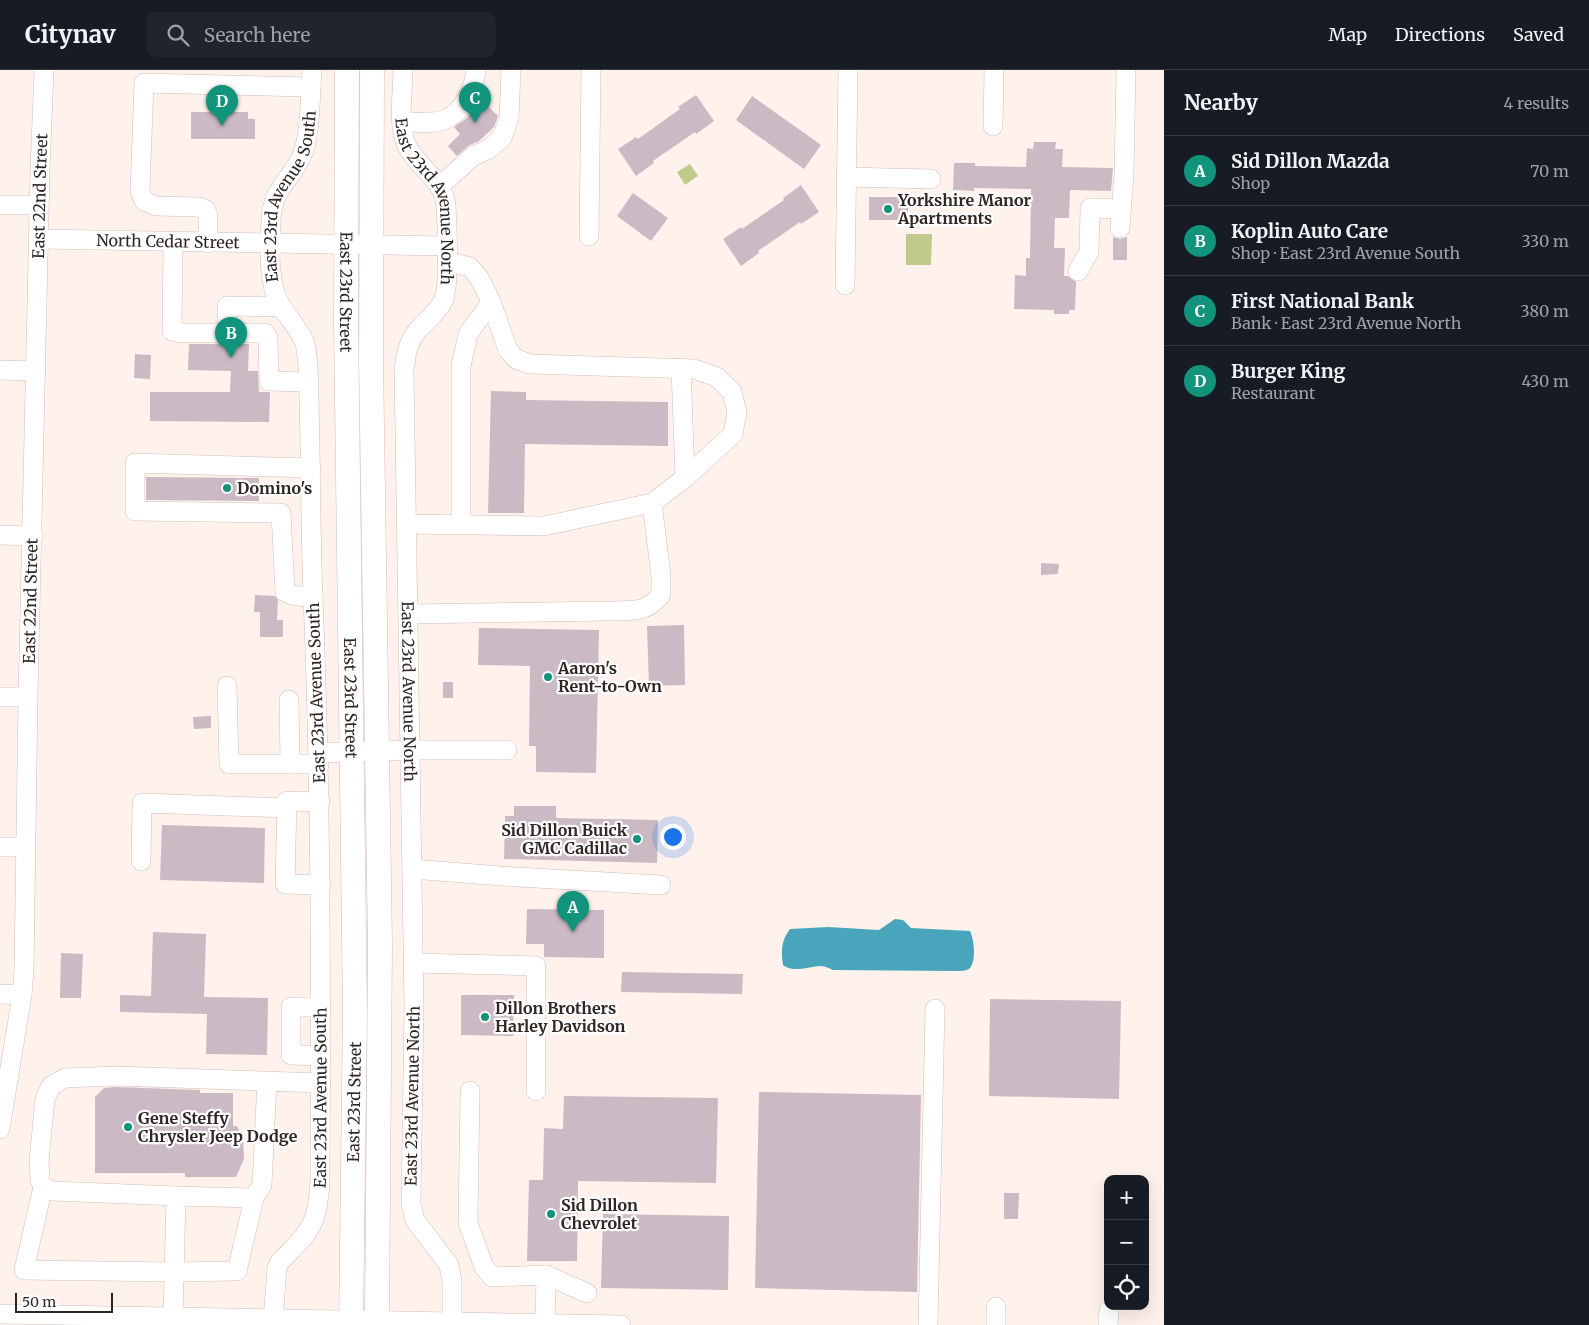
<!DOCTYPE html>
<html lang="en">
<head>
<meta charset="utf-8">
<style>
  body { margin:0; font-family:Merriweather,serif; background:#20242c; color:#f1f3f6 }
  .controls { position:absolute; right:15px; bottom:15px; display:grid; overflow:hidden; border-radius:10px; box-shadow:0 5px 20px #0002 }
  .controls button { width:45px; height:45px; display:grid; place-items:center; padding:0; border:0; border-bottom:1px solid #363941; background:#171b24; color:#f1f3f6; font:25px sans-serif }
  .scale { position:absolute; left:15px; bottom:12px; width:98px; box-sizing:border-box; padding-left:5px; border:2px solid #2f2724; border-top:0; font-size:14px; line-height:18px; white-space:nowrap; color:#2f2724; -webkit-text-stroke:4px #fff; paint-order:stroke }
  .you { position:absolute; left:672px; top:766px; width:18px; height:18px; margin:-12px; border:4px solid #fff; border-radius:50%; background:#1a73e8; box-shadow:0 0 0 8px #1a73e833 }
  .badge { display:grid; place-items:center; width:32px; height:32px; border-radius:50%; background:#11937c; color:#fff; font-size:16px; font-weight:700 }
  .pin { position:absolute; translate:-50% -41px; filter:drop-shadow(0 1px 2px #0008) }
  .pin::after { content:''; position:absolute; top:26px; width:18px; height:15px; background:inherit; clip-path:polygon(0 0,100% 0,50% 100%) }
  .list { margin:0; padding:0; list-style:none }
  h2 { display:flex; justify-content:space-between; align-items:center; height:65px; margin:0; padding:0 20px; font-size:21px }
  h2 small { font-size:16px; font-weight:400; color:#9ea1a6 }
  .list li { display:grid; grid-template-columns:32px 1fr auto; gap:15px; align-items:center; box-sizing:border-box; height:70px; padding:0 20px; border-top:1px solid #363941 }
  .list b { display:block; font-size:19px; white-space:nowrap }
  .list p { margin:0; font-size:16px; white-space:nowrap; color:#9ea1a6 }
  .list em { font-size:16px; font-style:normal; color:#9ea1a6 }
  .icon { flex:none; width:28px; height:28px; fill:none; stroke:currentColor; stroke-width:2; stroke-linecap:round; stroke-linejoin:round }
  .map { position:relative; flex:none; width:1164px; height:1255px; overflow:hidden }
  header { display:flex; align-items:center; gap:30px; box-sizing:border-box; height:70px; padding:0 25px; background:#171b24; border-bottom:1px solid #363941 }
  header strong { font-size:24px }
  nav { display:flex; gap:28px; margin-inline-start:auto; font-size:18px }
  .search { width:350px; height:45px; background:#20242c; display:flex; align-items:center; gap:12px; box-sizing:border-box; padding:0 18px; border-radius:10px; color:#9ea1a6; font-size:19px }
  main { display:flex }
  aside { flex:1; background:#171b24 }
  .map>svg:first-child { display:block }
  .green { fill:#c0cb8b }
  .water { fill:#49a5bb }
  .building { fill:#cbb9c4 }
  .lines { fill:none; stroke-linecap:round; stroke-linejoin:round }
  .minor-casing { stroke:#d1bdb6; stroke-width:20 }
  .major-casing { stroke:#d1bdb6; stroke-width:25 }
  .minor { stroke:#fff; stroke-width:19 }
  .major { stroke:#fff; stroke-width:24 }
  .poi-dot { fill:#11937c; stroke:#fff; stroke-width:2 }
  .labels { text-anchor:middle; stroke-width:4.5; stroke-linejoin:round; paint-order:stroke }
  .street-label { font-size:16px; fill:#2f2724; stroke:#fff }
  .poi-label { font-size:16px; font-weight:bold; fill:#2f2724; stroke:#fff; text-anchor:start }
</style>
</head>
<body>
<header>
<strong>Citynav</strong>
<div class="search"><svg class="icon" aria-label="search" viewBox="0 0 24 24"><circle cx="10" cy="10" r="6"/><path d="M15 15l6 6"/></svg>Search here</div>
<nav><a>Map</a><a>Directions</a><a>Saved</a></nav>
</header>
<main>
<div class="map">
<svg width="1164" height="1255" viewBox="0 0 1164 1255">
  <rect width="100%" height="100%" fill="#fff2ed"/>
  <g class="green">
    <path d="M690 94 698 106 685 115 677 102Z"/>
    <path d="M906 164H932L931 195H906Z"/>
  </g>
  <path class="water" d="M895 849 903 850 911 858 970 861C974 869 977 892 969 899 967 900 963 901 960 901L833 900C829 898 824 896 820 896 807 897 794 903 783 895 781 880 781 871 790 859L828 857 879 860Z"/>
  <g class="building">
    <path d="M696 25 714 51 696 64 695 62 653 91 654 93 636 106 618 79 636 67 638 69 680 39 678 37Z"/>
    <path d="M752 26 821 75 804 99 736 50Z"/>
    <path d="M481 29 498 46 494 57 479 71 468 76 457 86 448 76 460 64 454 57 467 48Z"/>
    <path d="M191 42H248V49H255V69H191Z"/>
    <path d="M1034 72H1056L1055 79H1063L1062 97 1113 98 1111 121 1070 120 1069 148H1055L1054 178H1065L1064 206H1068L1076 212 1075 240H1069V244H1054V240L1014 239 1015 205 1026 206V188H1030L1031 119 974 118V121L953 120 954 93H975V96L1026 97 1027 78 1033 79Z"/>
    <path d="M801 115 819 142 801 154 800 152 758 181 759 183 741 196 723 169 741 157 742 159 784 130 783 128Z"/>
    <path d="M633 123 668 148 651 171 617 146Z"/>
    <path d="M869 127H899V130H908V147H898V150H869Z"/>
    <path d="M1113 167 1120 169 1127 167V190H1113Z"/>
    <path d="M189 274H249L248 301H258L259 322H270L269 352 150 351V322H230L231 301 188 300Z"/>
    <path d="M135 284 151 285 150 309 134 308Z"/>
    <path d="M491 321 526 322V330L668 332V376L525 374 524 443H488Z"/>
    <path d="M146 407 259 408V431L146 430Z"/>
    <path d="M1041 493 1059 494 1058 504 1041 505Z"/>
    <path d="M255 525 275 526 278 530 277 550H283V567H260V542H254Z"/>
    <path d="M684 555 685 615 649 616 647 556Z"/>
    <path d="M479 558 599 560 596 703 536 702V676H529L530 596 478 595Z"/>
    <rect x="443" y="612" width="10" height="16"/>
    <path d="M211 646V658L194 659 193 647Z"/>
    <path d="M514 736H556V748L658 750 657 793 504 789 505 746H514Z"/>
    <path d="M162 755 265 758 264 813 160 810Z"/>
    <path d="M527 839 604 840V888L544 887V874H526Z"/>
    <path d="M153 862 206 864 204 927 268 928 267 985 206 984 207 944 120 942V925L151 926Z"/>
    <path d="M61 883 83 884 81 928H60Z"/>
    <path d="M622 902 743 904 742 924 621 922Z"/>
    <path d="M461 925H514L513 966 461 965Z"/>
    <path d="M990 929 1121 931 1119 1029 989 1026Z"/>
    <path d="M116 1017 200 1020V1023H233V1056H237L243 1069 244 1089 236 1107H185V1103H95V1027L104 1018Z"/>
    <path d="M759 1022 921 1025 917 1222 755 1218Z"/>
    <path d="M564 1026 718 1028 716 1113 578 1111 577 1191H527L529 1110H543L544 1058 563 1059Z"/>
    <path d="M1004 1123H1019L1018 1149H1004Z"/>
    <path d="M603 1144 729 1146 728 1220 601 1218Z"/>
  </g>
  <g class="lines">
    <defs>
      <g id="minor">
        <path id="s1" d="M403 0C403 23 397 54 407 76 418 98 444 110 446 136 447 155 450 216 443 231 437 243 426 251 418 260 408 271 406 285 404 299L414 938 411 1133 415 1150 449 1195 452 1211V1255"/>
        <path d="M402 52C416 52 433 55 446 49 464 41 474 18 476 0"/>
        <path d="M993 56 994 0"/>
        <path d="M846 107 931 109"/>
        <path d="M440 116 473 86 487 80 502 68 509 48 511 0"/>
        <path d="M0 135H39"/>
        <path d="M1120 158 1124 104 1126 0"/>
        <path d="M589 166 591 0"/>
        <path id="s2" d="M39 169 446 176"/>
        <path d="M173 172 172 261 181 263H265L268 268 269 311 308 312"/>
        <path d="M208 173V146L206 140 199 137 156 136 144 131 140 121 144 13 311 17"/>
        <path d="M1078 201 1089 182 1090 138 1120 139"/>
        <path d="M845 215 848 0"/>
        <path d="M227 263V236L282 237"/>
        <path d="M681 298 685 408"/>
        <path d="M0 300 36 301"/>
        <path d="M311 398 135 393V441L281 443 285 522 292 525 313 528"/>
        <path d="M407 454 544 456 652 433 685 408 733 364 737 342 732 322 717 307 694 299 530 294 516 289 508 280 491 232 480 209 470 197 447 191"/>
        <path d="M461 455V296L468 264 491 232"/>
        <path d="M0 465 33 466"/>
        <path d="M408 544 612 541C635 540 645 543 661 525V506L652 433"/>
        <path d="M227 616 229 694H319"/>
        <path d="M0 627H28"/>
        <path d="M289 630 290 694"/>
        <path d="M319 683 410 680H507"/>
        <path d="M320 732 287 731 285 814 321 815"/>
        <path d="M0 777H25"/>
        <path d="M141 791 142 733 287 738"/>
        <path d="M412 799 501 806 661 815"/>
        <path d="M414 893 536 896V1021"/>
        <path d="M0 924 22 925"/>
        <path d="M321 986 291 985V937H321"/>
        <path d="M470 1021 468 1153 484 1197 492 1207 546 1205 545 1254"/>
        <path id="s3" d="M0 1059 22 925 24 899 28 627 40 101 44 0"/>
        <path d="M43 1117 24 1200 174 1202 237 1201 254 1128"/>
        <path d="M176 1126 254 1128 262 1115 267 1011"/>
        <path d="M546 1205 587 1223"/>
        <path d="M996 1237V1255"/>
        <path d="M0 1244 621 1255"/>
        <path d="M173 1248 176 1126 53 1121 43 1117 40 1110 39 1091 45 1029 51 1016 65 1008 116 1006 321 1013"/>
        <path id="s4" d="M273 1250 277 1198 279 1193C309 1161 317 1159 320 1112 321 917 321 722 313 527 310 450 311 374 308 297 307 288 307 279 304 271 297 254 282 243 276 226 268 203 270 174 271 150 272 118 292 110 303 83 311 59 310 25 312 0"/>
        <path d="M928 1255 935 939"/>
        <path d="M1108 1255 1109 1240"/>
      </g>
      <g id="major">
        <path id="s5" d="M347 0 346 253 355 942 351 1255"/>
        <path d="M372 0 371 291 380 874 377 1255"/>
      </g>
    </defs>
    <use href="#minor" class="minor-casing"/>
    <use href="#major" class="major-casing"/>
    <use href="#minor" class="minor"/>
    <use href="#major" class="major"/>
  </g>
  <g class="poi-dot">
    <circle cx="888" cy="139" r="5"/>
    <circle cx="227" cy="418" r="5"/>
    <circle cx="548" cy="607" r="5"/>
    <circle cx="637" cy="769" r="5"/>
    <circle cx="485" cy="947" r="5"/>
    <circle cx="128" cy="1057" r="5"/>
    <circle cx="551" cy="1144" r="5"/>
  </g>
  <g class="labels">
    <g class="street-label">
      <text dy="6" stroke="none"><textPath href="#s3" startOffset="935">East 22nd Street</textPath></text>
      <text dy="6" stroke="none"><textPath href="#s4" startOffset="1151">East 23rd Avenue South</textPath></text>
      <text dy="6" stroke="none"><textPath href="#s1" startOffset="138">East 23rd Avenue North</textPath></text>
      <text dy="6" stroke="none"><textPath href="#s2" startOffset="129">North Cedar Street</textPath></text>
      <text dy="6" stroke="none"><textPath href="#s5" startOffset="222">East 23rd Street</textPath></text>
      <text dy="6" stroke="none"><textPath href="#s3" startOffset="530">East 22nd Street</textPath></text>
      <text dy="6" stroke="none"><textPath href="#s1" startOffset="648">East 23rd Avenue North</textPath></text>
      <text transform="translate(316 623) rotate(-92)" y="6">East 23rd Avenue South</text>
      <text dy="6" stroke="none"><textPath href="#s5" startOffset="628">East 23rd Street</textPath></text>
      <text transform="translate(412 1026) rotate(-89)" y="6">East 23rd Avenue North</text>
      <text dy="6" stroke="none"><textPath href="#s4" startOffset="236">East 23rd Avenue South</textPath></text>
      <text transform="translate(354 1032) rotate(-89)" y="6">East 23rd Street</text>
    </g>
    <g class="poi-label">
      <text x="898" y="136">Yorkshire Manor<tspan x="898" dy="18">Apartments</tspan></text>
      <text x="237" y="424">Domino's</text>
      <text x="558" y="604">Aaron's<tspan x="558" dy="18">Rent-to-Own</tspan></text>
      <text x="627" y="766" text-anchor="end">Sid Dillon Buick<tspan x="627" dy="18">GMC Cadillac</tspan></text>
      <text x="495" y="944">Dillon Brothers<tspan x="495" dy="18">Harley Davidson</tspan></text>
      <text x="138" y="1054">Gene Steffy<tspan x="138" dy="18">Chrysler Jeep Dodge</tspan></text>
      <text x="561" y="1141">Sid Dillon<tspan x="561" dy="18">Chevrolet</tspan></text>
    </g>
  </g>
</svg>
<div class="controls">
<button>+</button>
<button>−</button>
<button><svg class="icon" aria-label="locate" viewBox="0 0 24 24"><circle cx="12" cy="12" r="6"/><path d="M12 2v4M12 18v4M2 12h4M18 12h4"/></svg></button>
</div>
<div class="scale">50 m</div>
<div class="you"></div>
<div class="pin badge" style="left:573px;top:862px">A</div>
<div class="pin badge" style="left:231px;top:288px">B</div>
<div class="pin badge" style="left:475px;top:53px">C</div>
<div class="pin badge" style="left:222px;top:56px">D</div>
</div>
<aside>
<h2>Nearby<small>4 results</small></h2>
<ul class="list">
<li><span class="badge">A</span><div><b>Sid Dillon Mazda</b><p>Shop</p></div><em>70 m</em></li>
<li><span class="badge">B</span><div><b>Koplin Auto Care</b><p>Shop · East 23rd Avenue South</p></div><em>330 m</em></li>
<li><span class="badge">C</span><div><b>First National Bank</b><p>Bank · East 23rd Avenue North</p></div><em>380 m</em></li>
<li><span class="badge">D</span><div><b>Burger King</b><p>Restaurant</p></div><em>430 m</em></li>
</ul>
</aside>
</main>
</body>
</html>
